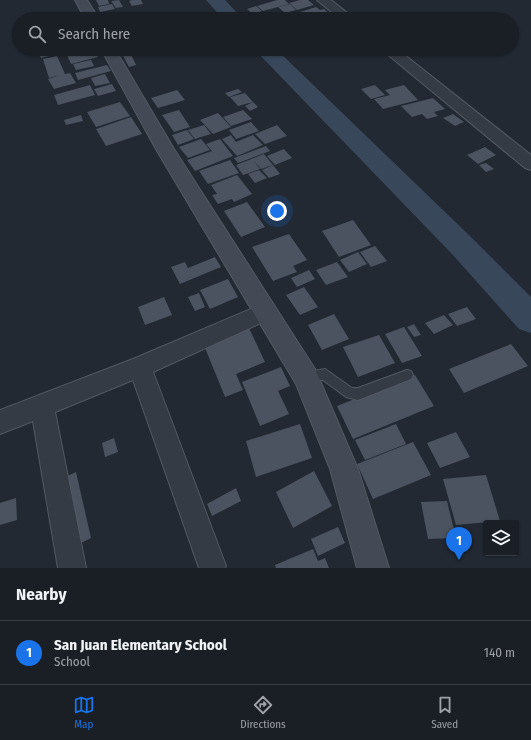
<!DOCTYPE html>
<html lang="en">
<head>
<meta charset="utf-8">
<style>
  body { margin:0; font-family:"Fira Sans Condensed",sans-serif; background:#272c32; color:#f1f3f6 }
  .controls { position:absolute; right:12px; bottom:12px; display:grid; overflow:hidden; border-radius:4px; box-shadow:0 1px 3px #0004 }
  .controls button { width:36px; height:36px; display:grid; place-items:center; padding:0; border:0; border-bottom:1px solid #383d43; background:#1a1f26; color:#f1f3f6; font:20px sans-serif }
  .you { position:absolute; left:277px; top:211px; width:14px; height:14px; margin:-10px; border:3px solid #fff; border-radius:50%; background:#1a73e8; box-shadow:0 0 0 6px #1a73e833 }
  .badge { display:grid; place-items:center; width:26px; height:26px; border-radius:50%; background:#1a73e8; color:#fff; font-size:13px; font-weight:700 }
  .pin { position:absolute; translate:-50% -33px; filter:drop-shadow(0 1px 2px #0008) }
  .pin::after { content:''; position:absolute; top:21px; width:14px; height:12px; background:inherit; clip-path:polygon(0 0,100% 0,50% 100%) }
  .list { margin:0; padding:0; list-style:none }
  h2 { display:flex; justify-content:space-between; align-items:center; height:52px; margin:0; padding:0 16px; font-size:17px }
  h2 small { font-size:13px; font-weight:400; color:#9fa2a7 }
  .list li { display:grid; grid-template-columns:26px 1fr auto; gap:12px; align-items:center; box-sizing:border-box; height:64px; padding:0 16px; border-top:1px solid #383d43 }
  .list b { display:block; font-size:15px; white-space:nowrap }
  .list p { margin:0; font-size:13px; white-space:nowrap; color:#9fa2a7 }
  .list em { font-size:13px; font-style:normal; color:#9fa2a7 }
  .icon { flex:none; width:22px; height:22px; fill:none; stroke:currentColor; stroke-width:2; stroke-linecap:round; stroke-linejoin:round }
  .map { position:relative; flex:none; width:531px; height:568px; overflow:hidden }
  .search { position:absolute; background:#1a1f26; box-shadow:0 1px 3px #0004; left:12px; right:12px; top:12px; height:44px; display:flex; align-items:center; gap:10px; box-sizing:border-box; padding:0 14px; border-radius:22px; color:#9fa2a7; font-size:15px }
  .sheet { height:116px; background:#1a1f26 }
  nav { display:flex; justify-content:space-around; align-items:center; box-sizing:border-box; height:56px; border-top:1px solid #383d43; background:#1a1f26; font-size:11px; color:#9fa2a7 }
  nav a { display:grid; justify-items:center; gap:2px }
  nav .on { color:#1a73e8 }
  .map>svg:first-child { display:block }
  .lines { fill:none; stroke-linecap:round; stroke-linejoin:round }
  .river { fill:#39475b; fill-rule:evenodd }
  .building { fill:#4a535f }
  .service-casing { stroke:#525962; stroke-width:2 }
  .minor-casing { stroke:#525962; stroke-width:2 }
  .tertiary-casing { stroke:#525962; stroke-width:2 }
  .secondary-casing { stroke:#525962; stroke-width:2 }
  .service { fill:#353b44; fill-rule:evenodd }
  .minor { fill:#353b44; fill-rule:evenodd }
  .tertiary { fill:#353b44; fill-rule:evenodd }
  .secondary { fill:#434a56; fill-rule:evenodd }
</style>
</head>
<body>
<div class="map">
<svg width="531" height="568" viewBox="0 0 531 568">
  <rect width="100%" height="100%" fill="#222933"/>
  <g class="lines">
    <g class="river">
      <path d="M206 0H225L243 19H223Z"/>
      <path d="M254 49H276L472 238 531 297V333L519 329 452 254Z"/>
    </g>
  </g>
  <g class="building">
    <path d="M96 0H108L109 4 99 6Z"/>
    <path d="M119 0 123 7 116 8 111 1Z"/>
    <path d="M132 0H141L143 4 132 6 129 1Z"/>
    <path d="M277 0H285L289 4 263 11 257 6Z"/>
    <path d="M300 0H308L314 5 297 10 289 3Z"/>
    <path d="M112 4 115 9 100 12 98 7Z"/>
    <path d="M290 4 296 10 285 13 278 7Z"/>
    <path d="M256 6 262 11 253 14 247 9Z"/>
    <path d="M316 7 320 10 324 9 331 15 328 16 332 18 309 19 300 12Z"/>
    <path d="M140 13 144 19H115V18Z"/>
    <path d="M153 13 157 19H145L143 15Z"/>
    <path d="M93 49 98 57 71 64 67 55Z"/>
    <path d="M50 50 53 55 41 58 38 53Z"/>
    <path d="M129 50 136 65 129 67 121 52Z"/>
    <path d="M57 56 65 74 70 73 76 83 54 89 48 79 60 75 49 78 43 59Z"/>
    <path d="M91 60 94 66 76 70 73 64Z"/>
    <path d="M107 65 111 71 78 80 75 73Z"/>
    <path d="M105 74 110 83 95 86 91 78Z"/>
    <path d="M112 84 116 91 98 96 94 89Z"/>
    <path d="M90 85 95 95 58 105 54 95Z"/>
    <path d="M375 85 385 95 371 99 361 89Z"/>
    <path d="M404 85 418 100 383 109 374 99 390 95 385 90Z"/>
    <path d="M238 89 242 92 229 97 225 93Z"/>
    <path d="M177 90 185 100 158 108 151 98Z"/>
    <path d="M245 93 253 102 238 106 230 97Z"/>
    <path d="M433 98 445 109 434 112 438 116 427 119 422 114 412 117 401 106Z"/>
    <path d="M120 102 130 116 96 127 87 112Z"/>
    <path d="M253 102 258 107 250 111 245 106Z"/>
    <path d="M179 110 190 127 174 132 162 115Z"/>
    <path d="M243 110 252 119 231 126 223 117Z"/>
    <path d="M218 113 231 127 213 134 200 120Z"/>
    <path d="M453 114 464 122 455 126 443 118Z"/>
    <path d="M81 115 83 121 66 125 64 120Z"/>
    <path d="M131 117 142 134 106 146 96 129Z"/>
    <path d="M251 122 259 131 236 139 229 130Z"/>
    <path d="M204 125 211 134 195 139 188 130Z"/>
    <path d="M277 125 287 136 265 144 255 134Z"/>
    <path d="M187 130 194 139 178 145 172 135Z"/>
    <path d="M231 135 236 142 253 135 263 145 237 156 222 139Z"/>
    <path d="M201 139 210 150 188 158 179 147Z"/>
    <path d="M220 139 233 156 195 171 187 160 212 151 206 144Z"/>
    <path d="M266 146 270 151 238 163 234 158Z"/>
    <path d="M485 147 496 155 478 164 467 155Z"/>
    <path d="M284 149 292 158 275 165 267 156Z"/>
    <path d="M264 154 273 165 261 169 254 161 260 169 243 175 236 165Z"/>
    <path d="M230 160 239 173 208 184 199 171Z"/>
    <path d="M486 163 494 169 486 172 479 165Z"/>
    <path d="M273 165 280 174 269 178 262 170Z"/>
    <path d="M259 170 267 178 255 183 248 174Z"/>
    <path d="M237 175 252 194 234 202 232 199 218 204 212 195 217 194 211 185Z"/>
    <path d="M247 202 265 227 241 237 224 211Z"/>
    <path d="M353 220 371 245 339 257 322 231Z"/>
    <path d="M289 234 307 260 293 266 297 272 273 281 252 247Z"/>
    <path d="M375 246 387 261 371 267 360 252Z"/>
    <path d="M358 252 367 264 349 272 340 260Z"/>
    <path d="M215 257 221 267 180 284 171 267 185 262 188 268Z"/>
    <path d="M337 262 348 277 326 285 316 270Z"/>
    <path d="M309 270 315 279 297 287 291 278Z"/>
    <path d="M228 279 238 297 210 309 200 290Z"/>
    <path d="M304 287 318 307 300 315 286 295Z"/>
    <path d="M199 293 205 307 195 311 188 297Z"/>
    <path d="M164 297 172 315 145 325 138 307Z"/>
    <path d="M467 307 476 319 457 326 448 314Z"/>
    <path d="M334 314 349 339 322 350 308 325Z"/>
    <path d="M444 315 453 325 434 334 425 323Z"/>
    <path d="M414 324 421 335 414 337 407 327Z"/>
    <path d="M248 326 265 362 236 374 243 390 225 397 203 343Z"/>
    <path d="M404 327 422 356 402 363 385 334Z"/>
    <path d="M379 335 395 363 358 377 343 347Z"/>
    <path d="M511 344 528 366 464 393 449 369Z"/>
    <path d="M281 367 290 386 278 391 289 414 260 426 242 382Z"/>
    <path d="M415 375 434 406 353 439 337 406Z"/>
    <path d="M300 424 312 458 256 477 246 441Z"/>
    <path d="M396 424 406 444 365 460 355 440Z"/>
    <path d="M456 432 470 457 440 468 427 443Z"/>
    <path d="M114 438 118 452 105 457 102 443Z"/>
    <path d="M413 442 431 475 373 499 357 464Z"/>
    <path d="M314 471 332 506 293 528 276 492Z"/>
    <path d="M76 472 91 538 77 545 63 478Z"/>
    <path d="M486 475 500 521 456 525 443 479Z"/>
    <path d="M236 488 241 501 212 516 207 504Z"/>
    <path d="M16 498 17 520 0 525V503Z"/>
    <path d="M447 501 456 538 428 539 421 502Z"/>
    <path d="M338 527 345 543 318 556 311 539Z"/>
    <path d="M313 549 318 561 325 558 329 568H276L275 565Z"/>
  </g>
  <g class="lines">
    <defs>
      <path id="service" d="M325 369 352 388H358L407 370 411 371 413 375 411 379 358 400 346 397 323 380 306 382 302 381 300 377 302 373Z"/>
      <path id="minor" d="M265 303 272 306 275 312 272 318 153 372 226 566 225 568H199L133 380 55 412 86 568H58L33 421 0 434V410L133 359Z"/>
      <g id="tertiary">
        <path d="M317 0H331L355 19H340Z"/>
        <path d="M381 49H397L531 155V170L525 168Z"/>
      </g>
      <g id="secondary">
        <path d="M75 0H87L99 19H85Z"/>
        <path d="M101 49H115L174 149 315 369 358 469 389 568H357L330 469 296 384 157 151Z"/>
      </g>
    </defs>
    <use href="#service" class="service-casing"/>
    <use href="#minor" class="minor-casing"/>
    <use href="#tertiary" class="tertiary-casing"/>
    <use href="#secondary" class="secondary-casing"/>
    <use href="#service" class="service"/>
    <use href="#minor" class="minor"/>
    <use href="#tertiary" class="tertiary"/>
    <use href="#secondary" class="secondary"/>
  </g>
</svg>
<div class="controls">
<button><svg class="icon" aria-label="layers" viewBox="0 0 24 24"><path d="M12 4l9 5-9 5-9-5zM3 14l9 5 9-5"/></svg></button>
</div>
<div class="you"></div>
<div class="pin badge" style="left:459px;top:560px">1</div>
<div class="search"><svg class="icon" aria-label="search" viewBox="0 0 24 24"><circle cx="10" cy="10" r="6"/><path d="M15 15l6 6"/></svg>Search here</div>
</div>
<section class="sheet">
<h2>Nearby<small></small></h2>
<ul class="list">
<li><span class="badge">1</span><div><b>San Juan Elementary School</b><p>School</p></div><em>140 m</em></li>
</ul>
</section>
<nav>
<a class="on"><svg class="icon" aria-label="map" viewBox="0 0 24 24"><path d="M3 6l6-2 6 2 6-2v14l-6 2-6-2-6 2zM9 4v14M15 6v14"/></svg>Map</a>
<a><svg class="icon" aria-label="directions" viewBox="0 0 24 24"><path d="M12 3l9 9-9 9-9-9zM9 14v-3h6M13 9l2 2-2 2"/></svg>Directions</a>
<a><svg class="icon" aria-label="saved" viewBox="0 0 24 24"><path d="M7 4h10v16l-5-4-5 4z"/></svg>Saved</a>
</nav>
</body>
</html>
